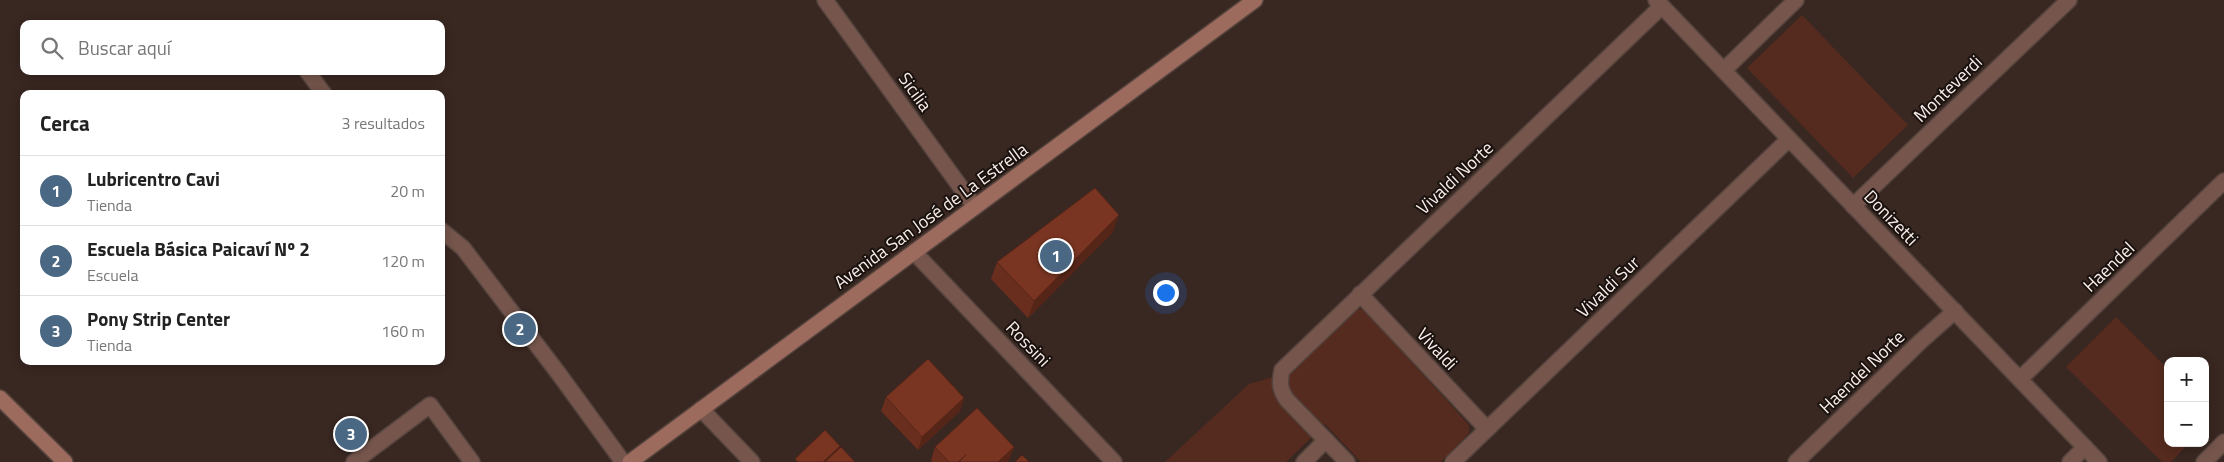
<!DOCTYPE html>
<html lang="es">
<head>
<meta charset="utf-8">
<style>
  body { margin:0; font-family:"Titillium Web",sans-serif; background:#f2f2f2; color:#222 }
  .controls { position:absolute; right:15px; bottom:15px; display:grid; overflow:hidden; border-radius:10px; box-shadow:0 2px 12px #0003 }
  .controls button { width:45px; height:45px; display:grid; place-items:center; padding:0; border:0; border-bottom:1px solid #e0e0e0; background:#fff; color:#222; font:25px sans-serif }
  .you { position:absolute; left:1165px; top:292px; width:18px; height:18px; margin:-12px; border:4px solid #fff; border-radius:50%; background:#1a73e8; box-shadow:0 0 0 8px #1a73e833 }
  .badge { display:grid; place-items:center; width:32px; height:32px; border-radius:50%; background:#4a6883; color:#fff; font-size:16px; font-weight:700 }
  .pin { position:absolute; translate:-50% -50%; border:2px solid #fff; box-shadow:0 1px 5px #0006 }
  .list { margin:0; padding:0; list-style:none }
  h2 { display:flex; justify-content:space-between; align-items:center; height:65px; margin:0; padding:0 20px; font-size:21px }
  h2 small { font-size:16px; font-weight:400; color:#767676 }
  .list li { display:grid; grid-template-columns:32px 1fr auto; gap:15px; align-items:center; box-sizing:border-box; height:70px; padding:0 20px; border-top:1px solid #e0e0e0 }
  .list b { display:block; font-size:19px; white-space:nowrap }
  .list p { margin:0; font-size:16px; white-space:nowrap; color:#767676 }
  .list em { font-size:16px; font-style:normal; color:#767676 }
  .icon { flex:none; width:28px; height:28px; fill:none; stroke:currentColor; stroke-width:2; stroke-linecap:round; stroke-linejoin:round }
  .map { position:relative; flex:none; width:2224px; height:462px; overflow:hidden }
  .search { position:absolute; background:#fff; box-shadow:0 2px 12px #0003; left:20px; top:20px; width:425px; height:55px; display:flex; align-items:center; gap:12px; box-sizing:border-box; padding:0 18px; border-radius:10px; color:#767676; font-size:19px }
  .panel { position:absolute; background:#fff; box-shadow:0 2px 12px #0003; left:20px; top:90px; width:425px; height:275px; border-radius:10px }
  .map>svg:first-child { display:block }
  .green { fill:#562b1f }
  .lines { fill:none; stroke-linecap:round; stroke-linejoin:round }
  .service-casing { stroke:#54433d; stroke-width:18 }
  .minor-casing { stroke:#54433d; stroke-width:18 }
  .secondary-casing { stroke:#54433d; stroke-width:18 }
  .service { stroke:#75554c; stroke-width:15 }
  .minor { stroke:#75554c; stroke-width:15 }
  .secondary { stroke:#9d6b5d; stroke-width:15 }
  .wall { fill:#692e1d }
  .shaded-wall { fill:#552518 }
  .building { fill:#7a3522; stroke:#552518 }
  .labels { text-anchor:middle; stroke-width:4; stroke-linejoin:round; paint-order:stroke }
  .street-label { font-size:18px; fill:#fbeeea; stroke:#1a120f }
</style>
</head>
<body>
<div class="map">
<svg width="2224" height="462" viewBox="0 0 2224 462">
  <rect width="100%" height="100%" fill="#392721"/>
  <g class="green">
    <path d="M1802 15 1908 125 1853 178 1747 68Z"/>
    <path d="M1363 309 1469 425V433L1441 462H1361L1325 424 1286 462H1165L1249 384 1294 371 1353 310Z"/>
    <path d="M2116 317 2168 369V443H2189L2171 462H2162L2066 367Z"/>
  </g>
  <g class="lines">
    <defs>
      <g id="service">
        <path d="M307 71 324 94"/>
        <path d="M441 230 463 248 559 374 623 462"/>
        <path d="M354 462 430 405 472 462"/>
      </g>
      <g id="minor">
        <path d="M825 0 975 207"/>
        <path d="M1656 0 2099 462"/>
        <path d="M1724 70 1796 0"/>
        <path d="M1853 206 2069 0"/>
        <path d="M914 252 1114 462"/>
        <path d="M1360 294 1487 429"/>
        <path d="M2020 379 2224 181"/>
        <path d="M701 409 752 462"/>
        <path d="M1304 462 1326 440"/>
        <path d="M1347 462 1287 400C1280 390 1279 383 1282 370L1662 6"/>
        <path d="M1453 462 1789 139"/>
        <path d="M1796 462 1921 341 1955 311"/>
        <path d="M2070 462 2085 447"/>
        <path d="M2204 462 2224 442"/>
      </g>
      <g id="secondary">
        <path d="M0 398 65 462"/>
        <path d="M630 462 1255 0"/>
      </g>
    </defs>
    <use href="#service" class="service-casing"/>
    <use href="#minor" class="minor-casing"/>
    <use href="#secondary" class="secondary-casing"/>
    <use href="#service" class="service"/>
    <use href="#minor" class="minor"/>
    <use href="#secondary" class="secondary"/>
  </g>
  <g class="wall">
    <path d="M1113 232 1028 318 991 279 997 262Z"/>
    <path d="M886 397 964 398 960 411 918 450 881 411Z"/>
    <path d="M935 447H1014L1009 460 1007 462H932L931 460Z"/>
  </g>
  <g class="shaded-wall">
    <path d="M1119 215 1113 232 1028 318 1034 301Z"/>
    <path d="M964 398 960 411 918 450 922 437Z"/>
    <path d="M840 446 835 459 832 462H823Z"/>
    <path d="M1014 447 1009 460 1007 462H998Z"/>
  </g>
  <g class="building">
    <path d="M1095 188 1119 215 1034 301 997 262Z"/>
    <path d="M928 359 964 398 922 437 886 397Z"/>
    <path d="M977 408 1014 447 998 462H959L966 455 958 462H949L935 447Z"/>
    <path d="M825 430 840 446 823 462H798L795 459Z"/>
    <path d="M841 447 855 462H825Z"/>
    <path d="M1022 455 1029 462H1015Z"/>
  </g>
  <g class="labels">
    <g class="street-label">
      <text transform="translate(1948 89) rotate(-44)" y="6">Monteverdi</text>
      <text transform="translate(915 92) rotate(54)" y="6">Sicilia</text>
      <text transform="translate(1455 178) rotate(-43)" y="6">Vivaldi Norte</text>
      <text transform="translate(931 216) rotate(-36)" y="6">Avenida San José de La Estrella</text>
      <text transform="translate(1891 218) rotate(46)" y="6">Donizetti</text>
      <text transform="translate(2109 267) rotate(-44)" y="6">Haendel</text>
      <text transform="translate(1608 287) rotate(-44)" y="6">Vivaldi Sur</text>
      <text transform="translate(1028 344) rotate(46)" y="6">Rossini</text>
      <text transform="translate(1437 349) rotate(47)" y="6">Vivaldi</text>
      <text transform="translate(1862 372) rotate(-44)" y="6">Haendel Norte</text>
    </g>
  </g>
</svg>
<div class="controls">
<button>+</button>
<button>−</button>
</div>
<div class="you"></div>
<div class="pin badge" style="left:1056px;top:256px">1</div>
<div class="pin badge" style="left:520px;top:329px">2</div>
<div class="pin badge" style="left:351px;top:434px">3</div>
<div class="search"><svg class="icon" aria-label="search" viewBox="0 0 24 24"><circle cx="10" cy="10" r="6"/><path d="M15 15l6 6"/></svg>Buscar aquí</div>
<section class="panel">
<h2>Cerca<small>3 resultados</small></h2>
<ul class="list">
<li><span class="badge">1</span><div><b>Lubricentro Cavi</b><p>Tienda</p></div><em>20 m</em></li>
<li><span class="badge">2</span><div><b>Escuela Básica Paicaví Nº 2</b><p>Escuela</p></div><em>120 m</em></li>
<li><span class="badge">3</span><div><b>Pony Strip Center</b><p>Tienda</p></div><em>160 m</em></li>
</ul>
</section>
</div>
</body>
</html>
